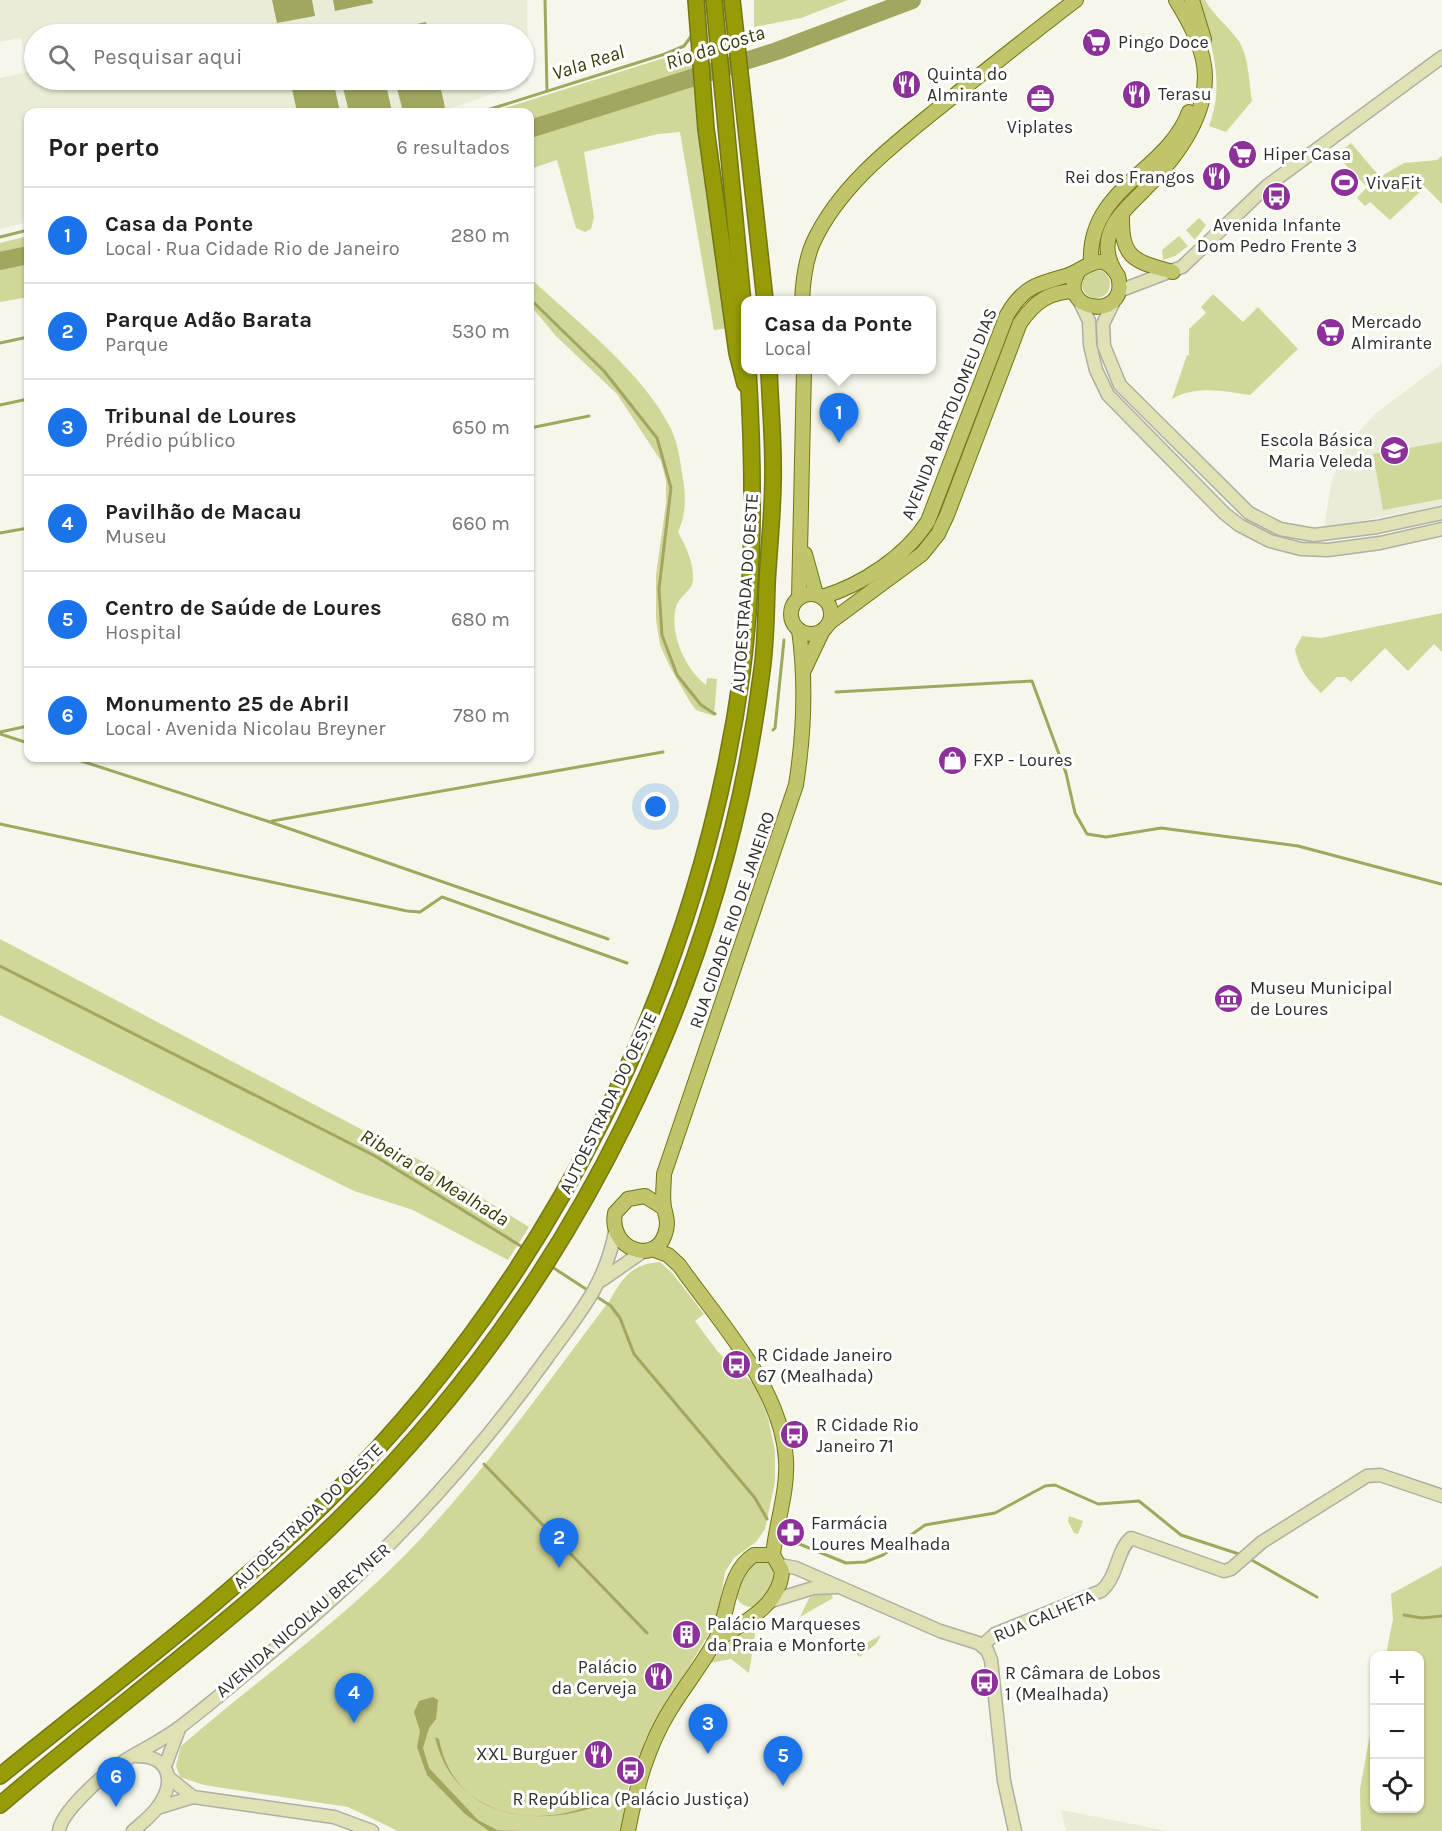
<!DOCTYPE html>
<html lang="pt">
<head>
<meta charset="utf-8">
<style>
  body { margin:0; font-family:Karla,sans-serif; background:#f6f6f6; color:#202124 }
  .controls { position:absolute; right:18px; bottom:18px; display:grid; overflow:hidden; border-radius:12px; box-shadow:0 2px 4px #0004 }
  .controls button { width:54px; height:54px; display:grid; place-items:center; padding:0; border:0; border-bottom:2px solid #e0e0e0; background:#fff; color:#202124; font:30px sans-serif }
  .you { position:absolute; left:656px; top:807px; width:21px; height:21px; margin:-15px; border:4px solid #fff; border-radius:50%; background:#1a73e8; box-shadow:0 0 0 9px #1a73e833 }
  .badge { display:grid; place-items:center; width:39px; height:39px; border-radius:50%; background:#1a73e8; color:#fff; font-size:20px; font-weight:700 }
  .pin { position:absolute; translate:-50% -50px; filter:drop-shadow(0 2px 3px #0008) }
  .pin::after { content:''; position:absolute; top:32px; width:21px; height:18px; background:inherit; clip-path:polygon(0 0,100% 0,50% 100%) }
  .popup { position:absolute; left:741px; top:296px; width:195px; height:78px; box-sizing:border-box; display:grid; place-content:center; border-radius:12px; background:#fff; filter:drop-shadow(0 2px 4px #0005); font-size:20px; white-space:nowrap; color:#757577 }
  .popup b { font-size:22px; color:#202124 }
  .popup::after { content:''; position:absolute; left:50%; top:100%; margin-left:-12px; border:12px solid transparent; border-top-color:#fff }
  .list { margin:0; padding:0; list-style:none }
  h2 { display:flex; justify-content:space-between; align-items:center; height:78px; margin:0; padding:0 24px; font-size:26px }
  h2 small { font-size:20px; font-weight:400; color:#757577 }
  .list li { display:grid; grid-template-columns:39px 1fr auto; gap:18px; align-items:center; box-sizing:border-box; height:96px; padding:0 24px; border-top:2px solid #e0e0e0 }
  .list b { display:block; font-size:22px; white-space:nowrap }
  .list p { margin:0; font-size:20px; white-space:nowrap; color:#757577 }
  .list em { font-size:20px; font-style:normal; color:#757577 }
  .icon { flex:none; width:33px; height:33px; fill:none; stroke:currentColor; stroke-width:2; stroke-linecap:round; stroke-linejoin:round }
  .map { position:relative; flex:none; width:1442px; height:1831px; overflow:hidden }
  .search { position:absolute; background:#fff; box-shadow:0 2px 4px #0004; left:24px; top:24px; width:510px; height:66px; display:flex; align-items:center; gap:15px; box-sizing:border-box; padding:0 21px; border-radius:33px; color:#757577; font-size:22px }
  .panel { position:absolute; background:#fff; box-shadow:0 2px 4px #0004; left:24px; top:108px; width:510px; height:654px; border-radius:12px }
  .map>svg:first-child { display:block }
  .built { fill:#eaecd8; fill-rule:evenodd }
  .green { fill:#d1d699 }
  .water { fill:#a1a75f }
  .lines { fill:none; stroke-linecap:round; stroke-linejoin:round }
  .stream { stroke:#a1a75f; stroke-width:3 }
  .river { stroke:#a1a75f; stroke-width:18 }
  .secondary-casing { stroke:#afb0a4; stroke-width:15 }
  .primary-casing { stroke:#727614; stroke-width:16 }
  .highway-casing { stroke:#727614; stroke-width:18 }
  .secondary { stroke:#e0e1b5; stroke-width:12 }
  .primary { stroke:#c0c46b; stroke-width:14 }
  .highway { stroke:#969c08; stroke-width:15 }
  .labels { text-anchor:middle; stroke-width:6; stroke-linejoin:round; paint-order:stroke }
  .poi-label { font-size:18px; fill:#2e2f2a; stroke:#fff; text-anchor:start }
  .street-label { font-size:18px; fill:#2e2f2a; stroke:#fff }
  .water-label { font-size:20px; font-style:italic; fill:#383b00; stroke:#fff }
</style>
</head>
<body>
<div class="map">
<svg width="1442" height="1831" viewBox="0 0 1442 1831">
  <rect width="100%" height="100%" fill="#f6f7ea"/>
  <g class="built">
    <path d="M0 0H527L528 81 441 112H28V222L0 229V78L28 72 21 38 0 42ZM34 34H524V80H34Z"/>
    <path d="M1442 364V505L1324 528 1331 483 1340 460 1351 440 1376 413Z"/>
    <path d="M1061 1810 1168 1831H1066Z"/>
  </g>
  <g class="green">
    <path d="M754 0H848L801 18 754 27Z"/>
    <path d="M1198 0H1205C1214 16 1228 26 1238 40 1249 56 1249 82 1252 101L1226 132 1209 126C1226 83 1211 42 1198 0Z"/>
    <path d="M693 49 732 328 714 330 680 132 658 134 584 152 594 217 591 229 585 232 576 228 557 160 530 169V112H492Z"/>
    <path d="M1351 143 1380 177 1404 163 1437 160 1442 156V204L1425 187 1390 220 1370 202 1365 206 1357 198 1367 187 1336 155Z"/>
    <path d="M1199 218 1206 225 1195 240 1186 230Z"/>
    <path d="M28 236V297L0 302V243Z"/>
    <path d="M1179 236 1188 246 1175 256 1163 260 1162 250Z"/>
    <circle cx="1096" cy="284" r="14"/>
    <path d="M530 278C576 321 639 369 669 425 678 441 680 461 683 479 686 498 686 515 678 532 686 546 694 564 693 580 693 590 679 596 676 607 669 633 685 669 706 685L707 678 717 679 714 716 696 710 690 702 669 665 660 645 656 619V575L666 503V481L661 461 617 394 556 336 530 305Z"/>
    <path d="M1213 294 1243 322 1258 307 1298 349 1250 395C1224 391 1196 385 1172 399L1187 355 1193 356 1189 355V329L1206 313 1201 307Z"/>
    <path d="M1442 442V499L1383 510 1373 454Z"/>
    <path d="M1442 613V652L1434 644 1408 671 1385 648 1351 682 1345 677H1337L1321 693C1306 677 1300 671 1295 649L1302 636 1321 638Z"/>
    <path d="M0 939 427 1164 529 1227 508 1260 413 1210 354 1191 0 1015Z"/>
    <path d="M660 1262 673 1274 704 1314 695 1321 718 1352 755 1385 768 1418 775 1451V1482L765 1529 756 1542 734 1558 725 1572 717 1620 646 1738 628 1788 622 1831H398L348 1807 204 1785 180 1777 176 1766 181 1746C255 1682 336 1625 405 1555 481 1477 545 1386 610 1300 623 1277 632 1264 660 1262Z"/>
    <path d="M1069 1516 1083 1521 1078 1534 1074 1533 1068 1521Z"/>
    <path d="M763 1560 771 1564C780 1582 765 1613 746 1606 723 1597 746 1566 763 1560Z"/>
    <path d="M1442 1566V1831H1361L1360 1789 1374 1713V1808H1420V1656L1386 1655 1393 1619 1391 1594Z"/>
    <path d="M831 1593 833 1598 800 1617 811 1594Z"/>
    <path d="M752 1626 756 1628 749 1673 731 1659 710 1663 730 1639Z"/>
    <path d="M881 1635 876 1644 859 1657 854 1650Z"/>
  </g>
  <g class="water">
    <path d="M272 0H312L315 16 277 23Z"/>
    <path d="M333 0H372L373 3 335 11Z"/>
    <path d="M426 22 429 34H385V31Z"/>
    <path d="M290 80H333L340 112H297Z"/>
    <path d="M341 80H385L392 112H349Z"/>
    <path d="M395 80H439L445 108 426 112H403Z"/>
    <path d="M433 1697 438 1700 436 1719 429 1728 423 1748 429 1768 478 1820 497 1830H522L489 1831 465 1814 427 1775 417 1747 420 1731 414 1712 419 1701Z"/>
    <path d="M435 1737 439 1739C454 1820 540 1831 604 1800L608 1802C540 1831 454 1819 435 1737Z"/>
  </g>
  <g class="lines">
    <g class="stream">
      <path d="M545 0 547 91"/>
      <path d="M481 112 665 54 684 46 692 35"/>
      <path d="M0 237 28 230"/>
      <path d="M530 299 604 371 657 438 671 488 659 589 662 635 677 675 701 705 715 714"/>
      <path d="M0 343 28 337"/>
      <path d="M0 405 28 399"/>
      <path d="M530 428 589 416"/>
      <path d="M0 533 28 528"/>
      <path d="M836 692 1032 681 1066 773 1075 813 1087 834 1106 837 1161 828 1298 846 1441 884"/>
      <path d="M773 730 775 728 784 640"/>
      <path d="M0 732 28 726"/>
      <path d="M0 734 28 743"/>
      <path d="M72 758 270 822 608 939"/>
      <path d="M272 821 663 752"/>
      <path d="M0 824 407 911 420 912 442 897 627 963"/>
      <path d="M0 966 375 1156 524 1248"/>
      <path d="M549 1265 589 1291"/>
      <path d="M594 1295 611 1306 620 1318 634 1354 755 1498 767 1519"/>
      <path d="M484 1464 647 1633"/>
      <path d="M782 1537 846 1563 865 1562 883 1555 925 1525 995 1513 1045 1486 1055 1485 1098 1504 1139 1501 1181 1535 1242 1555"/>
      <path d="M1248 1558 1317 1597"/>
      <path d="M1404 1615 1422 1618 1442 1616"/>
    </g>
    <g class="river">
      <path d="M530 129 777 51 912 0"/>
      <path d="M0 261 28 255"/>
    </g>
    <defs>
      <g id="secondary">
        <path d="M1119 291 1182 267 1267 186 1442 57"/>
        <path d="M1116 297 1103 324 1104 346 1120 385 1249 513 1280 529 1314 535 1377 527 1442 513"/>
        <path d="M1078 298 1089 321 1090 345 1096 370 1108 395 1224 513 1239 525 1270 541 1301 549 1328 550 1380 543 1442 529"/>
        <path d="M602 1280 645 1250"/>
        <path d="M780 1565 796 1568 940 1631 978 1643 987 1650 991 1660 1004 1781 1015 1831"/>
        <path d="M771 1601 813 1588 837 1587"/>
        <path d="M982 1646 995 1634 1101 1591C1118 1577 1116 1551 1131 1538L1224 1571 1231 1569 1262 1542 1367 1476 1380 1475 1442 1496"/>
        <path d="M165 1766 179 1729"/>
        <path d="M168 1777 193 1797"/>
        <path d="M157 1808 193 1797 334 1817 372 1831"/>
        <path d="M59 1831C61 1812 102 1776 118 1765 138 1751 161 1742 180 1727 213 1702 244 1675 275 1649 378 1564 469 1466 547 1358 578 1315 605 1285 615 1232"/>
        <path d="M133 1831C141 1824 150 1817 157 1808 176 1783 171 1756 137 1756"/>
      </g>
      <g id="primary">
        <path d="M1192 0 1204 39"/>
        <path d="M1122 213C1121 258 1132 261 1173 272"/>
        <path d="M1091 263C1087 188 1167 172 1189 112"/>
        <path d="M1114 270C1106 255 1105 242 1113 226 1120 212 1135 200 1146 188 1175 159 1205 120 1205 77 1205 50 1190 23 1176 0"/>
        <path d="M802 300C803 281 805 261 813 243 839 186 893 145 940 107 985 71 1030 35 1076 0"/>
        <path d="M805 554 816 594"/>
        <circle cx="811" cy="614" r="20"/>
        <path d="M822 597C862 585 906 556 928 521L1007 315C1023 287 1037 284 1066 276 1087 269 1101 248 1118 276 1131 323 1051 312 1080 269"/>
        <path d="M799 598 804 370"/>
        <path d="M830 622 922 554 938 534 947 515 1020 323C1035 302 1048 292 1074 291"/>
        <path d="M804 670 823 630"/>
        <path d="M664 1208 645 1196 628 1199 615 1213C608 1249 655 1266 665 1234 669 1223 666 1217 664 1207 662 1196 664 1184 664 1174L796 785C804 734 806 680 799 630"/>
        <path d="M652 1249 668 1255 679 1265C719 1322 782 1388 786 1460 788 1491 776 1524 773 1555"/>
        <path d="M628 1831C636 1789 647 1747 670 1710 684 1687 702 1665 715 1641 730 1613 726 1573 754 1555H773L782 1571C780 1607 740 1624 714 1642"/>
      </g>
      <g id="highway">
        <path d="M696 0 706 129 737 353 745 384"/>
        <path d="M714 0 746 335"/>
        <path d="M732 0 765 300"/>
        <path d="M0 1776C111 1686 227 1600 328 1500 551 1280 699 982 742 672 755 572 754 469 748 370"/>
        <path d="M0 1805C115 1706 240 1618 347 1511 572 1288 723 984 762 670 766 642 766 613 767 584 769 544 774 504 773 464 773 433 770 401 769 370"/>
      </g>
    </defs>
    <use href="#secondary" class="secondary-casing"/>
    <use href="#primary" class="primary-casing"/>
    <use href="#highway" class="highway-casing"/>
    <use href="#secondary" class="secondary"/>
    <use href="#primary" class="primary"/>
    <use href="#highway" class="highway"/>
  </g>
  <defs>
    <symbol id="supermarket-disc" viewBox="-11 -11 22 22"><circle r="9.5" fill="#8d309a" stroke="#fff"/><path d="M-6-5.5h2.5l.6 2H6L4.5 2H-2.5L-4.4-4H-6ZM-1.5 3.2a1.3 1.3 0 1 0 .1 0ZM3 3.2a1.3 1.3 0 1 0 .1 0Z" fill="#fff"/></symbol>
    <symbol id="restaurant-disc" viewBox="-11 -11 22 22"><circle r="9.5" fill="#8d309a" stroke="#fff"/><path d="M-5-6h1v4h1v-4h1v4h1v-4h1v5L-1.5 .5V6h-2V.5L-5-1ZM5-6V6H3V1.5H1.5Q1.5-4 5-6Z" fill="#fff"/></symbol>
    <symbol id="office-disc" viewBox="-11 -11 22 22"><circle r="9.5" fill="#8d309a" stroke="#fff"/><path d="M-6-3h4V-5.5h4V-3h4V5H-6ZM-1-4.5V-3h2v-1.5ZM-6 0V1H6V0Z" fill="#fff"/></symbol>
    <symbol id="stadium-disc" viewBox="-11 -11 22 22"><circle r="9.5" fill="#8d309a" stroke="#fff"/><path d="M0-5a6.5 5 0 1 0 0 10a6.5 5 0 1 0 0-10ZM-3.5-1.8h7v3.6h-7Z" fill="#fff"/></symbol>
    <symbol id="bus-disc" viewBox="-11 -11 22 22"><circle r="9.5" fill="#8d309a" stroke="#fff"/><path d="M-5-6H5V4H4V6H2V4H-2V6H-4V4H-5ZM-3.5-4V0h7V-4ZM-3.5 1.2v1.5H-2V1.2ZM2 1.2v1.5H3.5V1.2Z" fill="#fff"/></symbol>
    <symbol id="school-disc" viewBox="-11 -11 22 22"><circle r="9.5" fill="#8d309a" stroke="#fff"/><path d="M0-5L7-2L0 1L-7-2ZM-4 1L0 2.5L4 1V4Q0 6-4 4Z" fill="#fff"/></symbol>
    <symbol id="shop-disc" viewBox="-11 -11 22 22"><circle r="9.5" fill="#8d309a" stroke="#fff"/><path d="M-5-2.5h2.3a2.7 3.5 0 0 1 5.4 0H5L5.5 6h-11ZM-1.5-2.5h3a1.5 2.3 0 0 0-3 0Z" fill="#fff"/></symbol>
    <symbol id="museum-disc" viewBox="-11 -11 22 22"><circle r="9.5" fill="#8d309a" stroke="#fff"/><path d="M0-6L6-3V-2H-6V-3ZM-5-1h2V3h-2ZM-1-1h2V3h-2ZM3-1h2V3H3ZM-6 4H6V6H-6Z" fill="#fff"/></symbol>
    <symbol id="pharmacy-disc" viewBox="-11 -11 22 22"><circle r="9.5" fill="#8d309a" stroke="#fff"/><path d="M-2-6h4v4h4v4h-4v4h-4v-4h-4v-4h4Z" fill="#fff"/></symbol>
    <symbol id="building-disc" viewBox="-11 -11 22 22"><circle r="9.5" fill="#8d309a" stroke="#fff"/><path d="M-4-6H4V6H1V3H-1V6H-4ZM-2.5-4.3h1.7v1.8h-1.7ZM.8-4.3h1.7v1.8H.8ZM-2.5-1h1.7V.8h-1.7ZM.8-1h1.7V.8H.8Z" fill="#fff"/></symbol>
  </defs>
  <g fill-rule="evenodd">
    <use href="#supermarket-disc" x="1080" y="26" width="33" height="33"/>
    <use href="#restaurant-disc" x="890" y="68" width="33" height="33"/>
    <use href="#restaurant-disc" x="1120" y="78" width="33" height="33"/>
    <use href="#office-disc" x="1024" y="82" width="33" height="33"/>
    <use href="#supermarket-disc" x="1226" y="138" width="33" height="33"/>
    <use href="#restaurant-disc" x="1200" y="160" width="33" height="33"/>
    <use href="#stadium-disc" x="1328" y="166" width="33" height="33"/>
    <use href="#bus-disc" x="1260" y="180" width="33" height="33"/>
    <use href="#supermarket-disc" x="1314" y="316" width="33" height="33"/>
    <use href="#school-disc" x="1378" y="434" width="33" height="33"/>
    <use href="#shop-disc" x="936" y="744" width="33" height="33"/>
    <use href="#museum-disc" x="1212" y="982" width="33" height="33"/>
    <use href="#bus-disc" x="720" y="1348" width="33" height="33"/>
    <use href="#bus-disc" x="778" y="1418" width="33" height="33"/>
    <use href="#pharmacy-disc" x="774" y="1516" width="33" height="33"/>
    <use href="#building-disc" x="670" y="1618" width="33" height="33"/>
    <use href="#restaurant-disc" x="642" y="1660" width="33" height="33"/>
    <use href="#bus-disc" x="968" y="1666" width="33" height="33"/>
    <use href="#restaurant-disc" x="582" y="1738" width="33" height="33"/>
    <use href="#bus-disc" x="614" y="1754" width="33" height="33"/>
  </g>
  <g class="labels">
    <g class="poi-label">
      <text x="1118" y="48">Pingo Doce</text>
      <text x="927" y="80">Quinta do<tspan x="927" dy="21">Almirante</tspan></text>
      <text x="1158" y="100">Terasu</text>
      <text x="1040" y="133" text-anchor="middle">Viplates</text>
      <text x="1263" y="160">Hiper Casa</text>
      <text x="1195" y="183" text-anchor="end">Rei dos Frangos</text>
      <text x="1366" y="189">VivaFit</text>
      <text x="1277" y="231" text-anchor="middle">Avenida Infante<tspan x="1277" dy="21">Dom Pedro Frente 3</tspan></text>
      <text x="1351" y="328">Mercado<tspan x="1351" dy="21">Almirante</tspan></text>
      <text x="1373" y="446" text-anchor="end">Escola Básica<tspan x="1373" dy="21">Maria Veleda</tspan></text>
      <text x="973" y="766">FXP - Loures</text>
      <text x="1250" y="994">Museu Municipal<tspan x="1250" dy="21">de Loures</tspan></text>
      <text x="757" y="1361">R Cidade Janeiro<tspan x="757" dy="21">67 (Mealhada)</tspan></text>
      <text x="816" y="1431">R Cidade Rio<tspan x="816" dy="21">Janeiro 71</tspan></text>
      <text x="811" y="1529">Farmácia<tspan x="811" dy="21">Loures Mealhada</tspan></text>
      <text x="707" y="1630">Palácio Marqueses<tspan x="707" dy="21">da Praia e Monforte</tspan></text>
      <text x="637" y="1673" text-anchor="end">Palácio<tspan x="637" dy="21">da Cerveja</tspan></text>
      <text x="1005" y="1679">R Câmara de Lobos<tspan x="1005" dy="21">1 (Mealhada)</tspan></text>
      <text x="577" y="1760" text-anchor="end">XXL Burguer</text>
      <text x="631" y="1805" text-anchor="middle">R República (Palácio Justiça)</text>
    </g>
    <g class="street-label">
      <text transform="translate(949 414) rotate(-68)" y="6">AVENIDA BARTOLOMEU DIAS</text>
      <text transform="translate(745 593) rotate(-86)" y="6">AUTOESTRADA DO OESTE</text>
      <text transform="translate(732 920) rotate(-71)" y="6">RUA CIDADE RIO DE JANEIRO</text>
      <text transform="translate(608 1103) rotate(-64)" y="6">AUTOESTRADA DO OESTE</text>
      <text transform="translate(308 1516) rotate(-44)" y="6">AUTOESTRADA DO OESTE</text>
      <text transform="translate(1044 1616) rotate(-23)" y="6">RUA CALHETA</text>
      <text transform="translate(303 1620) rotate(-41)" y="6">AVENIDA NICOLAU BREYNER</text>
    </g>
    <g class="water-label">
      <text transform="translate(715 47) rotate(-18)" y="7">Rio da Costa</text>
      <text transform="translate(588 62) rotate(-18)" y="7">Vala Real</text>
      <text transform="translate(435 1177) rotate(31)" y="7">Ribeira da Mealhada</text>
    </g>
  </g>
</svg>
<div class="controls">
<button>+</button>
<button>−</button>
<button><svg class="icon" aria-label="locate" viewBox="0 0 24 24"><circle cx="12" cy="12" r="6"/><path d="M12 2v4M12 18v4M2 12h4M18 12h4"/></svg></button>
</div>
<div class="you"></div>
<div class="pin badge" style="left:839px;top:443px">1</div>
<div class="popup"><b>Casa da Ponte</b>Local</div>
<div class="pin badge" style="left:559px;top:1568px">2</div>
<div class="pin badge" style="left:708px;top:1754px">3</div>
<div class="pin badge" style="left:354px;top:1723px">4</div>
<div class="pin badge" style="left:783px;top:1786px">5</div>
<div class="pin badge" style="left:116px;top:1807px">6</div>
<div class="search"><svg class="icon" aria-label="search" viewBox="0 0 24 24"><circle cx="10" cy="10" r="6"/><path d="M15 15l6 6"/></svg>Pesquisar aqui</div>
<section class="panel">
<h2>Por perto<small>6 resultados</small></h2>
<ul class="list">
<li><span class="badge">1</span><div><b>Casa da Ponte</b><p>Local · Rua Cidade Rio de Janeiro</p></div><em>280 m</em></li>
<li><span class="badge">2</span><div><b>Parque Adão Barata</b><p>Parque</p></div><em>530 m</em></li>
<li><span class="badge">3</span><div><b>Tribunal de Loures</b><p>Prédio público</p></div><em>650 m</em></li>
<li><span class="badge">4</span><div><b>Pavilhão de Macau</b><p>Museu</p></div><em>660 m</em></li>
<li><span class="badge">5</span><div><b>Centro de Saúde de Loures</b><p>Hospital</p></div><em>680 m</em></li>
<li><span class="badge">6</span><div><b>Monumento 25 de Abril</b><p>Local · Avenida Nicolau Breyner</p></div><em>780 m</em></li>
</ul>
</section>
</div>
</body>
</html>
